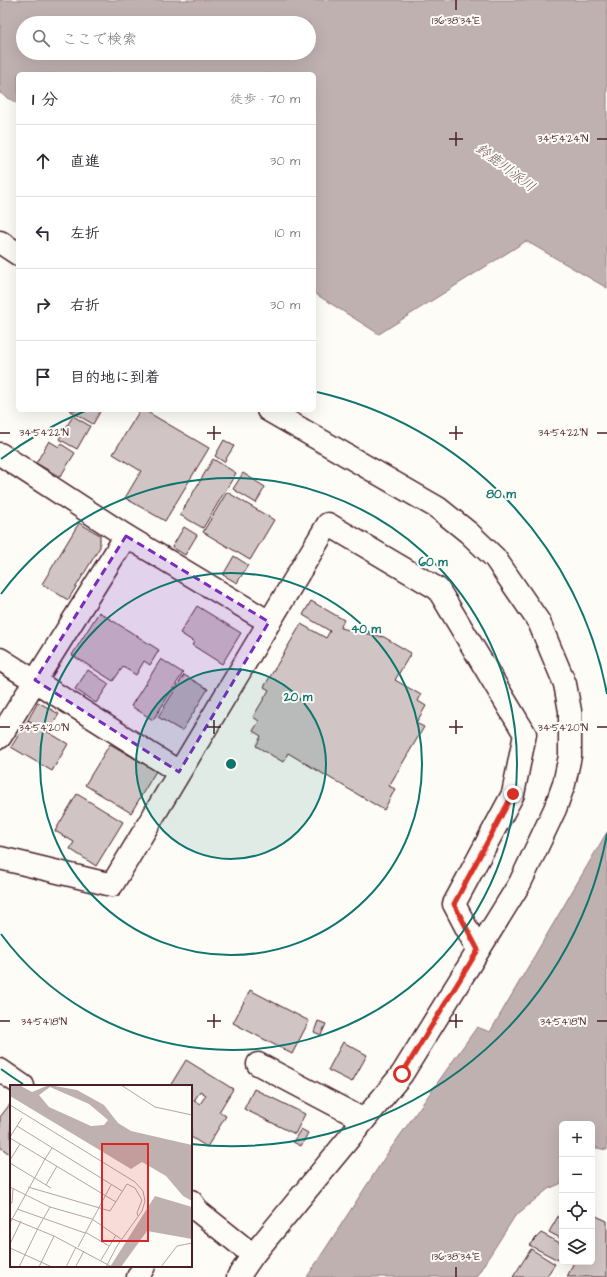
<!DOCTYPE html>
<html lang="ja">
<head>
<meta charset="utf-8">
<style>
  body { margin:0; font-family:"Architects Daughter","Klee One",sans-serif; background:#f7f7f7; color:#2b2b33 }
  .controls { position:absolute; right:12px; bottom:12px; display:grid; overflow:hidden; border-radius:6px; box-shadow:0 4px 16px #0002 }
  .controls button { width:36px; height:36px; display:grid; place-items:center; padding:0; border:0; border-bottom:1px solid #e1e1e2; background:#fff; color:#2b2b33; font:20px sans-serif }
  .stop { position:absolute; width:12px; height:12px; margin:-9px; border:3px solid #d93025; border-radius:50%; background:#fff }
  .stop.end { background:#d93025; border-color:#fff; box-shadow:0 1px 4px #0008 }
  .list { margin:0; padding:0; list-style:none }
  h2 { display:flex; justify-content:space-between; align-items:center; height:52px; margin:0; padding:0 16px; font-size:17px }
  h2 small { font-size:13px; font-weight:400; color:#7c7c81 }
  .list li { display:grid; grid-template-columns:26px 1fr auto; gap:12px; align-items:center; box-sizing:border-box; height:72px; padding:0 16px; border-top:1px solid #e1e1e2 }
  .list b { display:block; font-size:15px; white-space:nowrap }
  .list em { font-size:13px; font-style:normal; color:#7c7c81 }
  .icon { flex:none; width:22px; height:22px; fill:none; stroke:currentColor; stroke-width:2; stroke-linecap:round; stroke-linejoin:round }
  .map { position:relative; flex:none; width:607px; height:1277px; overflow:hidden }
  .search { position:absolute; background:#fff; box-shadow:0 4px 16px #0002; left:16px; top:16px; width:300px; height:44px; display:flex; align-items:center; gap:10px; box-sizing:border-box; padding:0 14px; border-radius:22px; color:#7c7c81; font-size:15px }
  .panel { position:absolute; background:#fff; box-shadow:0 4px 16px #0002; left:16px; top:72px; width:300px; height:340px; border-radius:6px }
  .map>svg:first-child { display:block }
  .water { fill:#c0b1b1; stroke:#91777b; fill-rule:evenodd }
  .building { fill:#d0c5c4; stroke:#4a1f2b; fill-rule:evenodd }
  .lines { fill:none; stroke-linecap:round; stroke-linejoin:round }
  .street-casing { stroke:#4a1f2b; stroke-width:25 }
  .street { stroke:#fdfcf7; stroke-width:22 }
  .route { stroke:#d93025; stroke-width:5 }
  .marked { fill:#7b2cbf; fill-opacity:0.2; stroke:#7b2cbf; stroke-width:3; stroke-dasharray:8 5; stroke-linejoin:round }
  .ticks { fill:none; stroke:#4a1f2b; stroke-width:1.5 }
  .ring { fill:none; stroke:#0f766e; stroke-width:2 }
  .labels { text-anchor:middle; stroke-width:4; stroke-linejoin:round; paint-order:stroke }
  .water-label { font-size:14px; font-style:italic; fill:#73525a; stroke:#fdfcf7 }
  .inset-road { fill:none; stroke:#b5a4a5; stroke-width:1 }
  .view { fill:#d62828; fill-opacity:0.15; stroke:#d62828; stroke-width:2 }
  .inset-edge { fill:none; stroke:#4a1f2b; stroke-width:2 }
  .ticks-label { font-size:10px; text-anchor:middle; fill:#4a1f2b; stroke:#fdfcf7; stroke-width:4; stroke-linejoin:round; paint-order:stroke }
  .centre { fill:#0f766e; stroke:#fdfcf7; stroke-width:2 }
  .ring-label { font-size:12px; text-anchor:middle; font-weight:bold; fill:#0f766e; stroke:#fdfcf7; stroke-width:4; stroke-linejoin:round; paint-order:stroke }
</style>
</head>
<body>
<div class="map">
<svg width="607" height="1277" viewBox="0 0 607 1277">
  <rect width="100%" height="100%" fill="#fdfcf7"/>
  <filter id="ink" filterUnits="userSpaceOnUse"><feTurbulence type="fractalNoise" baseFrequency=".025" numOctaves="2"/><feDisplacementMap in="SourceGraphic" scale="8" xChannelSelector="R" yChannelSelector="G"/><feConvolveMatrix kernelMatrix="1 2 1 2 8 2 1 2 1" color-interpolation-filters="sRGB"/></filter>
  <g filter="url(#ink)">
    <g class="water">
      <path d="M0 0H607V288L526 241 379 334 314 293V74H18V104L0 93ZM23 23H309V53H23Z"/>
      <path d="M607 832V1150L592 1147V1124H562V1183L548 1189 515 1216 476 1277H307L389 1151 477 1027 490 1032Z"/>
    </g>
    <g class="building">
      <path d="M69 410H101L93 424Z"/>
      <path d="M140 410H144L209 448 165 521 125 498 141 471 113 454Z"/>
      <path d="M73 416 90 426 77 449 59 439Z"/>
      <path d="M224 440 234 446 224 462 215 456Z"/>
      <path d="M49 441 59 447 61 444 75 453 60 477 36 463Z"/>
      <path d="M213 459 236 473 203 528 180 515Z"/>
      <path d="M243 473 265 487 256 503 233 489Z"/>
      <path d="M227 492 274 520 250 560 203 532Z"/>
      <path d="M79 523 100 535V547L68 600 42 584Z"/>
      <path d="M184 527 197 535 185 555 172 547Z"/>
      <path d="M234 556 248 565 237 583 223 575Z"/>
      <path d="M311 601 344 620 340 628 384 637 411 653 395 680 421 695 418 701 426 706 416 723 424 727 389 786 395 789 384 810 288 753 283 762 256 746 261 736 253 731 259 721 253 717 269 690 264 687 301 624 326 638 330 631 303 615Z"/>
      <path d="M197 606 241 633 222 664 192 645 194 642 180 633Z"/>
      <path d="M99 612 159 650 150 665 144 661 136 675 123 667 113 681 72 655Z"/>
      <path d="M161 659 183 673 153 720 131 706Z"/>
      <path d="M88 670 109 684 96 703 75 689Z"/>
      <path d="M184 675 208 689 182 731 158 717Z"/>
      <path d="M38 702 59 714 48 732 28 720Z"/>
      <path d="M28 720 68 744 52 771 11 747Z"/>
      <path d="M110 744 156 771 131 813 85 785Z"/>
      <path d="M77 794 123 822 96 866 70 849 74 842 55 831Z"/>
      <path d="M250 990 309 1021 292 1054 233 1023Z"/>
      <path d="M318 1021 326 1024 321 1035 314 1032Z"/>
      <path d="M343 1042 367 1055 352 1082 328 1070Z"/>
      <path d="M186 1060 233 1089 219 1112 226 1116 207 1147 191 1137V1086H170ZM200 1091 206 1095 200 1104 194 1101Z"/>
      <path d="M254 1089 305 1114 295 1134 244 1109Z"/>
      <path d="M11 1103V1155L0 1147V1117Z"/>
      <path d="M301 1129 308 1133 301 1146 293 1142Z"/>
      <path d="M560 1213 562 1214V1239L549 1232Z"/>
      <path d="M596 1216 607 1221V1277H567L574 1262H592V1226Z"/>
      <path d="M541 1233 562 1244V1252L558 1260 529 1245Z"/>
      <path d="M531 1249 555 1264 546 1277H513Z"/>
    </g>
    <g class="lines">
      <defs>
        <g id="street">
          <path d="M0 242 18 254"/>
          <path d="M0 454 126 536 269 622"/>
          <path d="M0 659 179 772"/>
          <path d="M0 737 126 536"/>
          <path d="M0 858 112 885 328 524 438 589 525 734 513 794 454 904 478 950"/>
          <path d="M258 1064 364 1120"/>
          <path d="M0 1070 23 1086"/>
          <path d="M191 1201 199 1212 253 1255"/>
          <path d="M138 1277 144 1266"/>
          <path d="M238 1277 253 1255 402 1074 520 883 555 809 564 784 570 756V711L565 684 539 622 495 558 469 533 438 508 268 410"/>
        </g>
      </defs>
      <use href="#street" class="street-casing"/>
      <use href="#street" class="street"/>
    </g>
  </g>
  <g class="lines" filter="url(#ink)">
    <path class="route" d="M402 1074 478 950 454 904 513 794"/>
  </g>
  <path class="marked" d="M126 536 269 622 179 772 35 680Z"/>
  <path class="ticks" d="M456 0V10M456 132V146M449 139H463M597 139H607M214 426V440M456 426V440M0 433H10M207 433H221M449 433H463M597 433H607M214 720V734M456 720V734M0 727H10M207 727H221M449 727H463M597 727H607M214 1014V1028M456 1014V1028M0 1021H10M207 1021H221M449 1021H463M597 1021H607M456 1267V1277"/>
  <circle cx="231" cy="764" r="95" fill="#0f766e" fill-opacity=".12"/>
  <g class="ring">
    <circle cx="231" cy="764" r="95"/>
    <circle cx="231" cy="764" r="191"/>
    <path d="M1 594A286 286 0 1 1 1 934"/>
    <path d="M607 834A382 382 0 0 1 191 1144M23 1084A382 382 0 0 1 1 1069M1 459A382 382 0 0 1 85 411M317 392A382 382 0 0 1 607 694"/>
  </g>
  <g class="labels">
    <g class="water-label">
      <text transform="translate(506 167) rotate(37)" y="5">鈴鹿川派川</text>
    </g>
  </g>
  <g transform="translate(10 1085)">
    <rect width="182" height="182" fill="#fdfcf7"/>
    <path d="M0 0H9L22 7 39 0 67 5 94 20 108 38 121 46 182 60V116L173 111 156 91 132 77 121 84 0 11ZM40 2 79 19 98 35 94 40 81 41 39 22 29 10ZM145 111 182 122V154L137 146 111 182H100Z" fill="#c0b1b1" fill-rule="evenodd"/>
    <path class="inset-road" d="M111 0 145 22 182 30M0 20 125 97 133 106 135 116 132 126 107 161 96 182M7 41 112 106M0 52 12 33M0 53 106 117M35 74 42 63M0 75 10 59M0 78 41 103M36 100 47 81M0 102 40 122 82 134 111 154M18 102 100 126 117 99 125 103 132 115 127 128 128 131M0 118H2L3 104M7 124 75 148M0 133 44 151 102 182M0 138 35 74M28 143 40 122M75 147 99 161M0 159 11 136M68 162 101 100M0 163 42 182M91 175 106 150M66 181 74 166M9 182 28 143M29 182 44 151M56 182 66 162M151 182 167 161 182 158"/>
    <path class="view" d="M92 59H138V156H92Z"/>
    <rect width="182" height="182" class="inset-edge"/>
  </g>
  <g class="ticks-label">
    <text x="456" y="24">136°38'34"E</text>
    <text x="563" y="142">34°54'24"N</text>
    <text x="44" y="436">34°54'22"N</text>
    <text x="563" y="436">34°54'22"N</text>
    <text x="44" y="731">34°54'20"N</text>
    <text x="563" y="731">34°54'20"N</text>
    <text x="44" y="1025">34°54'18"N</text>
    <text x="563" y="1025">34°54'18"N</text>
    <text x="456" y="1260">136°38'34"E</text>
  </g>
  <circle cx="231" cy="764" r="6" class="centre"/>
  <g class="ring-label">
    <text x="501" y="498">80 m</text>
    <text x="433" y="566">60 m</text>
    <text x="366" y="633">40 m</text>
    <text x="298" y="701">20 m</text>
  </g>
</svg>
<div class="controls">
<button>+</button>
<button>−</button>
<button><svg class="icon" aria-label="locate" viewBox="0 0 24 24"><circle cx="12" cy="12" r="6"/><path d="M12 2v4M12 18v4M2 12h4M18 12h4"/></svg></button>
<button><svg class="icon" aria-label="layers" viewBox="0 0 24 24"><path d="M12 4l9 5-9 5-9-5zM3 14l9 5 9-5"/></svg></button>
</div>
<div class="stop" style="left:402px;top:1074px"></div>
<div class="stop end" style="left:513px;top:794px"></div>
<div class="search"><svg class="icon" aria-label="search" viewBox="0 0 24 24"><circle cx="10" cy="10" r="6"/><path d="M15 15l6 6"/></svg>ここで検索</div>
<section class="panel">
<h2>1 分<small>徒歩 · 70 m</small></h2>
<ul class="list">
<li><svg class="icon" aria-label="ahead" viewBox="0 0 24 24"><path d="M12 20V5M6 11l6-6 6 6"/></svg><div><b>直進</b></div><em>30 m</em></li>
<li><svg class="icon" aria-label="left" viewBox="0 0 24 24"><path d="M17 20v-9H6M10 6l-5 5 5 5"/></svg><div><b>左折</b></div><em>10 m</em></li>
<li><svg class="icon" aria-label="right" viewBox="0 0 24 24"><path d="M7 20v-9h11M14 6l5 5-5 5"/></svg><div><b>右折</b></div><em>30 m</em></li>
<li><svg class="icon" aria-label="arrive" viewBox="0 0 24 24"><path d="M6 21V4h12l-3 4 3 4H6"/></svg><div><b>目的地に到着</b></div></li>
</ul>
</section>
</div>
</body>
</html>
